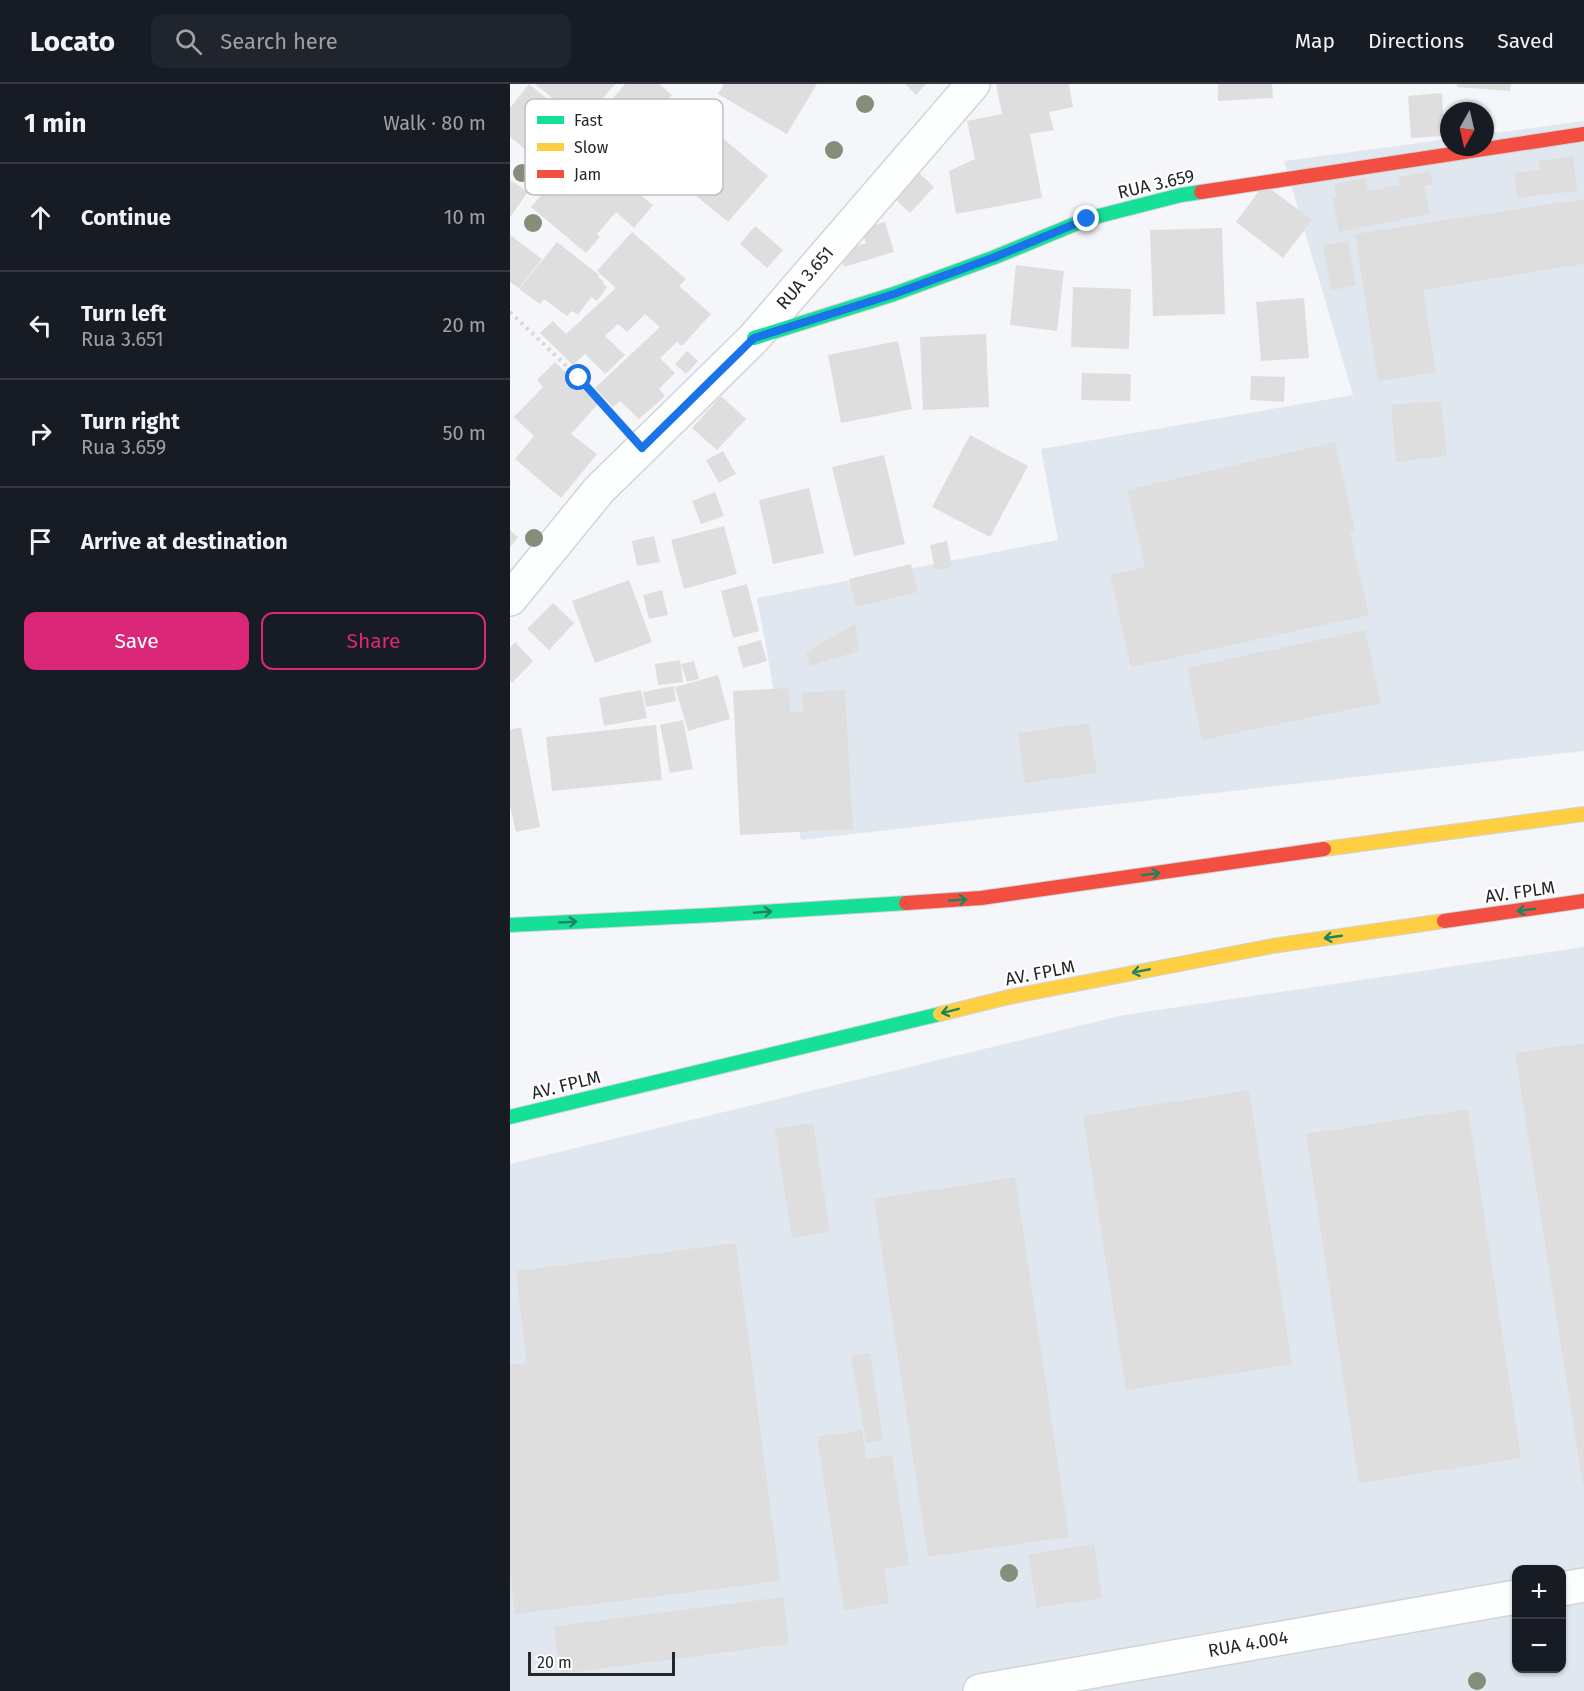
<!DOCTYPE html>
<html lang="en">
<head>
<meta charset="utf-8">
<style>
  body { margin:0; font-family:"Fira Sans",sans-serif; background:#20242c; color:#f1f3f6 }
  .controls { position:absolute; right:18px; bottom:18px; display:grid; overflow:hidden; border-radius:12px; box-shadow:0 2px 4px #0004 }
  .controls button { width:54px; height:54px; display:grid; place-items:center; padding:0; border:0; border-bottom:2px solid #363941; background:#171b24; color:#f1f3f6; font:30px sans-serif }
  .compass { position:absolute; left:930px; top:18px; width:54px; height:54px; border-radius:50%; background:#171b24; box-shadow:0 2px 4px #0004; rotate:188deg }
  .scale { position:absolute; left:18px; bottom:15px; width:147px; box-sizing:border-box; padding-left:6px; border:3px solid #252729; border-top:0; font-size:16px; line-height:21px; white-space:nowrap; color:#252729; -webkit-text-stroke:4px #fff; paint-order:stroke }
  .stop { position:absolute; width:18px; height:18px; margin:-14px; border:4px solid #1a73e8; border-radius:50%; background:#fff }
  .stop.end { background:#1a73e8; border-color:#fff; box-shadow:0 2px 6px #0008 }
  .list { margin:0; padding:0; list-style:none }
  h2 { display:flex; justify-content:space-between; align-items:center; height:78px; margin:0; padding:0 24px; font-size:26px }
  h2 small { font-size:20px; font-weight:400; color:#9ea1a6 }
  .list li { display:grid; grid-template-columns:39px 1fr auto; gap:18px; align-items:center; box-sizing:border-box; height:108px; padding:0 24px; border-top:2px solid #363941 }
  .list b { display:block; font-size:22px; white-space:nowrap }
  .list p { margin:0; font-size:20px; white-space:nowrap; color:#9ea1a6 }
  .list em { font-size:20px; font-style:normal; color:#9ea1a6 }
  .actions { display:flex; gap:12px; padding:18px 24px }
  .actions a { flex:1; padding:14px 0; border:2px solid #db2777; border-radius:12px; text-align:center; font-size:21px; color:#db2777 }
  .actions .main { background:#db2777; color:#fff }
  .icon { flex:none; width:33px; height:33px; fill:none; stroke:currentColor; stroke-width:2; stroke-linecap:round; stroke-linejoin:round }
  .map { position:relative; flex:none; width:1074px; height:1607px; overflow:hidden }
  header { display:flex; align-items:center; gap:36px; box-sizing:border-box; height:84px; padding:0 30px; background:#171b24; border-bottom:2px solid #363941 }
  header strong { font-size:28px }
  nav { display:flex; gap:33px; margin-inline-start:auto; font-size:21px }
  .search { width:420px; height:54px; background:#20242c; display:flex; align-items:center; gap:15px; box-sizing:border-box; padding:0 21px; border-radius:12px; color:#9ea1a6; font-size:22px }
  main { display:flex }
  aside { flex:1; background:#171b24 }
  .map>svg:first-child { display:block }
  .built { fill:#e1e7ef; fill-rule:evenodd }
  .building { fill:#dfdedf }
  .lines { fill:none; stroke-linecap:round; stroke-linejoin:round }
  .street-casing { stroke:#d2d4d6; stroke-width:36 }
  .fast-casing { stroke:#d2d4d6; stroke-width:16 }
  .slow-casing { stroke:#d2d4d6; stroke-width:16 }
  .jam-casing { stroke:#d2d4d6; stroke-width:16 }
  .path { stroke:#d8d8da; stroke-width:4; stroke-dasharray:3 4.5; stroke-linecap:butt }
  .street { stroke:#fdfefe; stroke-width:33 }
  .fast { stroke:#16e098; stroke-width:14 }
  .slow { stroke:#ffcf43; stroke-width:14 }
  .jam { stroke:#f24e42; stroke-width:14 }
  .tree { fill:#848e7a }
  .oneway { stroke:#1e8460 }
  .route { stroke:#1a73e8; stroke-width:8 }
  .labels { text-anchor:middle; stroke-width:4.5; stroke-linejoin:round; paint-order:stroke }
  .street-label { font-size:18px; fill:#252729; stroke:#fff }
  .key { fill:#fff; stroke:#bebebf; stroke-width:1.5 }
  .key-label { font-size:16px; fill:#252729 }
</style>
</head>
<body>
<header>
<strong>Locato</strong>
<div class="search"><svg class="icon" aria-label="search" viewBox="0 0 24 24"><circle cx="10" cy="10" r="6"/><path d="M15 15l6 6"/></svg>Search here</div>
<nav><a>Map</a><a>Directions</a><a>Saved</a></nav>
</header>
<main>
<aside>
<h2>1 min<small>Walk · 80 m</small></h2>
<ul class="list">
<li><svg class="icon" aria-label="ahead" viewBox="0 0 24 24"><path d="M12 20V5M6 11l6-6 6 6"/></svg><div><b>Continue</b></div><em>10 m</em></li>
<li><svg class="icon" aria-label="left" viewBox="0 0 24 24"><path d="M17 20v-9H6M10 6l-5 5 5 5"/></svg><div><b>Turn left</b><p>Rua 3.651</p></div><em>20 m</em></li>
<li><svg class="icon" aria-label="right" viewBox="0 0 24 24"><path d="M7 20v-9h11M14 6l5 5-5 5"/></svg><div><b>Turn right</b><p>Rua 3.659</p></div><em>50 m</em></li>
<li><svg class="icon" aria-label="arrive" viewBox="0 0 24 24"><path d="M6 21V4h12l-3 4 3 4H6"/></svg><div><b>Arrive at destination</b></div></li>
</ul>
<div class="actions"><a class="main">Save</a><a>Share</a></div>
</aside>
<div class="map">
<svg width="1074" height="1607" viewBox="0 0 1074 1607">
  <rect width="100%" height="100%" fill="#f4f6f9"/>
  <g class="built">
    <path d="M1074 37V667L291 756 247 514 548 456 531 365 843 311 774 77Z"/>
    <path d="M1074 863V1607H0V1080L614 931ZM1006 1486H1052V1584H1006Z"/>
  </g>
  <g class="building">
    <path d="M19 0 71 42 56 61 54 60 36 82 0 53V24Z"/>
    <path d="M25 0H105L72 38Z"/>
    <path d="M115 0H149L162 11 127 48 115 39 105 50 86 34Z"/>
    <path d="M214 0H307L277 50 208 10Z"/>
    <path d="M395 0H416L406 11Z"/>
    <path d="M486 0H559L563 23 539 28 544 46 520 50 532 114 446 130 439 87 465 75 457 37 492 30Z"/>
    <path d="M708 0H762L763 14 708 17Z"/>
    <path d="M947 0H1001L1000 7 947 3Z"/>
    <path d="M932 9 934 52 901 54 898 12Z"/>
    <path d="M191 36 258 92 218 138 152 84Z"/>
    <path d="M87 46 139 90 124 106 143 121 124 144 106 128 87 150 90 153 76 169 21 123Z"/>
    <path d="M1063 72 1067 107 1007 114 1005 89 1030 86 1029 77Z"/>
    <path d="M407 87 424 103 400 129 383 113Z"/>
    <path d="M920 87 923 100 914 102 920 130 829 148 822 114 826 113 824 100 856 94 858 107 890 101 889 93Z"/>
    <path d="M0 96 18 108 0 133Z"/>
    <path d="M754 100 802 136 773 174 726 138Z"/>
    <path d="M1074 115V180L913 206 926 288 868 297 845 150Z"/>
    <path d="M375 138 384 168 334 183 330 167 356 159 351 145Z"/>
    <path d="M245 142 273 166 257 184 230 160Z"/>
    <path d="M712 144 715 230 643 232 640 146Z"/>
    <path d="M122 148 176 195 169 202 201 230 172 262 167 258 150 274 165 289 149 305 155 312 129 335 110 317 103 323 85 304 150 243 135 230 117 248 108 240 95 252 115 271 95 290 75 270 63 281 30 249 43 237 56 250 106 204 87 187Z"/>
    <path d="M0 151 32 175 9 204 0 198Z"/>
    <path d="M838 157 846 202 821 206 813 161Z"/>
    <path d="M47 158 89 191 88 193 94 198 93 200 97 203 87 217 81 213 68 231 62 227 57 232 34 215 30 220 9 205Z"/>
    <path d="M506 181 554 187 547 247 500 241Z"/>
    <path d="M563 203 621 205 619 265 561 263Z"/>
    <path d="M794 214 799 274 751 277 746 218Z"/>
    <path d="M476 250 479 323 413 326 410 253Z"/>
    <path d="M388 257 402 325 331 339 318 271Z"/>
    <path d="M177 267 188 277 176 290 165 280Z"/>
    <path d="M45 278 88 320 61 350 87 370 51 414 5 375 24 352 4 333 33 303 27 296Z"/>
    <path d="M572 289 621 290 620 317 571 316Z"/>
    <path d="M741 292 775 293 774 318 740 316Z"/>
    <path d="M211 312 236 335 207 366 182 344Z"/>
    <path d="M931 317 937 372 886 378 881 321Z"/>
    <path d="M460 351 518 382 480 453 422 423Z"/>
    <path d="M825 358 845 447 840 448 859 531 621 583 600 491 635 483 617 406Z"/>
    <path d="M213 367 226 390 209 399 196 376Z"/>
    <path d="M374 371 395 460 344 472 322 383Z"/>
    <path d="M299 404 314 469 263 480 249 416Z"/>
    <path d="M205 408 214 432 191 440 182 417Z"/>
    <path d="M214 442 227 490 174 505 161 456Z"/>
    <path d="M0 446 8 453 0 463Z"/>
    <path d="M144 452 150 478 127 482 122 457Z"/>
    <path d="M437 457 442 483 425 486 420 461Z"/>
    <path d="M401 480 408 508 346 523 339 495Z"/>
    <path d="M119 496 142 558 85 579 62 517Z"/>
    <path d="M237 500 249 547 223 554 211 507Z"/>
    <path d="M152 506 158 531 139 535 133 511Z"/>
    <path d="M43 519 64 539 39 566 17 545Z"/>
    <path d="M345 540 349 567 300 582 296 568Z"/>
    <path d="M855 546 871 619 692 656 677 584Z"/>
    <path d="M251 556 257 577 233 584 227 563Z"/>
    <path d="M5 558 23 577 2 599 0 597V564Z"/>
    <path d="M170 576 173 598 148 601 145 580Z"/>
    <path d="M184 577 189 595 177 598 171 580Z"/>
    <path d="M208 591 220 635 178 647 165 603Z"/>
    <path d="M164 602 166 617 136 623 133 608Z"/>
    <path d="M279 604 280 628H293L292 609 335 606 343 745 230 751 223 607Z"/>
    <path d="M131 606 137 634 94 642 89 614Z"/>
    <path d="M173 636 183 685 160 689 150 641Z"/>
    <path d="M579 639 587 689 515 699 508 649Z"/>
    <path d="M146 641 152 696 42 707 36 653Z"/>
    <path d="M11 643 30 743 6 748 0 722V646Z"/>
    <path d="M1074 959V1402H1073L1005 969Z"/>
    <path d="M739 1006 782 1280 616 1306 573 1032Z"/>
    <path d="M958 1025 1011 1374 849 1399 796 1050Z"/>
    <path d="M303 1039 320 1148 282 1154 265 1045Z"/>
    <path d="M505 1093 559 1453 418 1473 364 1115Z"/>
    <path d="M226 1159 270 1497 5 1530 0 1490V1281L17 1279 6 1187Z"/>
    <path d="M360 1269 373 1356 356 1359 341 1272Z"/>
    <path d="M352 1346 356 1375 382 1371 399 1481 374 1485 379 1519 334 1526 307 1353Z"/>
    <path d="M584 1460 592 1514 527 1524 518 1470Z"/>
    <path d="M273 1513 279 1560 50 1590 44 1542Z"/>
  </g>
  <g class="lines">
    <defs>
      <g id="street">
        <path d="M0 515 89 406 244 254 463 0"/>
        <path d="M1052 1505 1074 1501"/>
        <path d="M470 1607 1006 1513"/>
      </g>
      <g id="fast">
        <path d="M244 254 384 210 485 173 577 135 671 111 691 108"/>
        <path d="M0 841 204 831 396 819"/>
        <path d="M0 1033 430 930"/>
      </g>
      <g id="slow">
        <path d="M814 765 1074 730"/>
        <path d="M430 930 499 913 762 862 934 837"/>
      </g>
      <g id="jam">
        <path d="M691 108 1074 50"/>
        <path d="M396 819 471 814 814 765"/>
        <path d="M934 837 1074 817"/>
      </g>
    </defs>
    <use href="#street" class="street-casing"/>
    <use href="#fast" class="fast-casing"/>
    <use href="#slow" class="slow-casing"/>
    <use href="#jam" class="jam-casing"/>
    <path class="path" d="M0 228 69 294 103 332"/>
    <use href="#street" class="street"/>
    <use href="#fast" class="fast"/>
    <use href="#slow" class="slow"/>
    <use href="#jam" class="jam"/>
  </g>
  <g class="tree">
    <circle cx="355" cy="20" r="9"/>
    <circle cx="324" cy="66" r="9"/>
    <circle cx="12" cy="89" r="9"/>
    <circle cx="23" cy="139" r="9"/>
    <circle cx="24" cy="454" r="9"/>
    <circle cx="499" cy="1489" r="9"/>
    <circle cx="967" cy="1597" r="9"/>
  </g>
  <defs><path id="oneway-shaft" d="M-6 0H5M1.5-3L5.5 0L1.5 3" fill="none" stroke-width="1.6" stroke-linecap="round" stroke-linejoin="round" transform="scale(1.5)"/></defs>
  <g class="oneway">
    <use href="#oneway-shaft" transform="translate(641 790) rotate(-8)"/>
    <use href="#oneway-shaft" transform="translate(448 816) rotate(-4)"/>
    <use href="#oneway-shaft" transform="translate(1016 826) rotate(172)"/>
    <use href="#oneway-shaft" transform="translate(253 828) rotate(-4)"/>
    <use href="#oneway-shaft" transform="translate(58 838) rotate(-3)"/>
    <use href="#oneway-shaft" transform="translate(823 853) rotate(172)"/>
    <use href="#oneway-shaft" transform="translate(631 887) rotate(169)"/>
    <use href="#oneway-shaft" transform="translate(440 927) rotate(166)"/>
  </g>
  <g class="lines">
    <path class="route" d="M69 294 132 364 244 254 384 210 485 173 577 135"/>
  </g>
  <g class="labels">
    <g class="street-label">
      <text transform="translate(646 100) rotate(-13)" y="6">RUA 3.659</text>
      <text transform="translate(295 194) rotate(-49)" y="6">RUA 3.651</text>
      <text transform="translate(1010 808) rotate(-8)" y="6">AV. FPLM</text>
      <text transform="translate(530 889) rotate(-11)" y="6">AV. FPLM</text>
      <text transform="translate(56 1001) rotate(-14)" y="6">AV. FPLM</text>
      <text transform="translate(738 1560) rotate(-10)" y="6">RUA 4.004</text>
    </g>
  </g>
  <rect x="15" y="15" width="198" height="96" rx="9" class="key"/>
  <rect x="27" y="32" width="27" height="8" fill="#16e098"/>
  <rect x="27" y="59" width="27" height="8" fill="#ffcf43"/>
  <rect x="27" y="86" width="27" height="8" fill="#f24e42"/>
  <g class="key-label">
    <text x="64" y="42">Fast</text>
    <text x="64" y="69">Slow</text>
    <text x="64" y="96">Jam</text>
  </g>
</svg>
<div class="controls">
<button>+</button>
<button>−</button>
</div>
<svg class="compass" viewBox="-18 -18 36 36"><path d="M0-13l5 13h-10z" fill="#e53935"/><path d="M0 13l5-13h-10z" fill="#9ea1a6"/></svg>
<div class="scale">20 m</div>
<div class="stop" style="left:69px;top:294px"></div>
<div class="stop end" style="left:577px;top:135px"></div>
</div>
</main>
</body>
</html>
